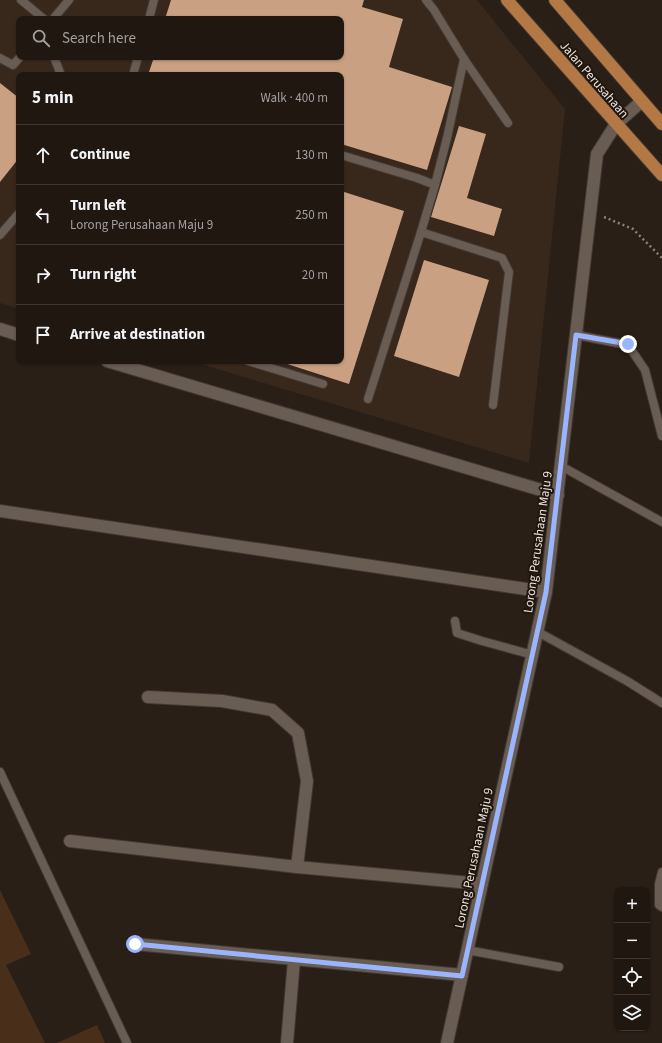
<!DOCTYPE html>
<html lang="en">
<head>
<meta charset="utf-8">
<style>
  body { margin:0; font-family:"Source Sans 3",sans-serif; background:#2d241f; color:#f1f3f6 }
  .controls { position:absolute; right:12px; bottom:12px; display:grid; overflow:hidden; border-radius:8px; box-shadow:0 1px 3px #0004 }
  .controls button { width:36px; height:36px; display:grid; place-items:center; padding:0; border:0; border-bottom:1px solid #3d3631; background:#201711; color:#f1f3f6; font:20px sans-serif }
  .stop { position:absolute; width:12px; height:12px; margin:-9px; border:3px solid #9ab5fd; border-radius:50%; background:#fff }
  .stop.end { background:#9ab5fd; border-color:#fff; box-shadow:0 1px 4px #0008 }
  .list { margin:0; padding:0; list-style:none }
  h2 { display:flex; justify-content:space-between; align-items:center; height:52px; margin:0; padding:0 16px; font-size:17px }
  h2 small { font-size:13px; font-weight:400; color:#a29f9f }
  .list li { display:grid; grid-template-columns:26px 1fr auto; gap:12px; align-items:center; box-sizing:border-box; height:60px; padding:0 16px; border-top:1px solid #3d3631 }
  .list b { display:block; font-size:15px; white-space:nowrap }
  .list p { margin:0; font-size:13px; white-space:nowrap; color:#a29f9f }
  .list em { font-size:13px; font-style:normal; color:#a29f9f }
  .icon { flex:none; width:22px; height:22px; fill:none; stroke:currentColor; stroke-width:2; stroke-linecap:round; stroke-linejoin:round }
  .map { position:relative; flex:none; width:662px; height:1043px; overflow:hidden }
  .search { position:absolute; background:#201711; box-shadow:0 1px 3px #0004; left:16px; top:16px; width:328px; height:44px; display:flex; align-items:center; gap:10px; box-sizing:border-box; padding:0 14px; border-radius:8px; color:#a29f9f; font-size:15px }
  .panel { position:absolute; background:#201711; box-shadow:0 1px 3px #0004; left:16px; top:72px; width:328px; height:292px; border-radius:8px }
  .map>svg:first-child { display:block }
  .built { fill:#38281c; fill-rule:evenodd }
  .green { fill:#492f1a }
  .building { fill:#c9a082 }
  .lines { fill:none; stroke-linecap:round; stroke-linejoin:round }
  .lane-casing { stroke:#423934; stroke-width:10 }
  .street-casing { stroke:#423934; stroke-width:14 }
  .primary-casing { stroke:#423934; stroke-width:14 }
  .path { stroke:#8b827b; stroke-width:2.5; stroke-dasharray:2 3; stroke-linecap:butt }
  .lane { stroke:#695c53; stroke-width:8 }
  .street { stroke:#695c53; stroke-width:12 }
  .primary { stroke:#b37844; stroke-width:12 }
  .route { stroke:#9ab5fd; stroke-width:5 }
  .labels { text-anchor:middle; stroke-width:4; stroke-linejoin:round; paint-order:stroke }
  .street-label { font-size:13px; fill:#eae3dd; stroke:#20160e }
</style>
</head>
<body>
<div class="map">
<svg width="662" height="1043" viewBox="0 0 662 1043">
  <rect width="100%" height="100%" fill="#2a1f17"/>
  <path class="built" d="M0 0H477L565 109 529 463 191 361H341V75H19V309L0 303ZM19 19H341V57H19Z"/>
  <g class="green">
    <path d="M0 890 31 954 6 965 45 1043H0Z"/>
    <path d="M97 1025 105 1043H57Z"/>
  </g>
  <g class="building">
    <path d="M171 0H364L362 7 403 19 389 67 452 87 427 170 341 144V75H148L154 57H341V19H165Z"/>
    <path d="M0 83 19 98V158L0 182Z"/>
    <path d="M459 126 486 134 467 198 502 209 494 236 431 217Z"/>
    <path d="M341 191 404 211 349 384 278 361H341Z"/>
    <path d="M424 260 489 280 459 377 394 356Z"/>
  </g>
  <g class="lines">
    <defs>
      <g id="lane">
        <path d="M21 0 44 19"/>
        <path d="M426 0 434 10 464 59 508 123"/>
        <path d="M53 19 69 0"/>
        <path d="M149 19 154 0"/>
        <path d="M54 57 61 75"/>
        <path d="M0 58 13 65 20 57"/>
        <path d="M133 75 138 57"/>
        <path d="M341 155 417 178 435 185 447 138 464 59"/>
        <path d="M435 185 421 232 502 258 509 272 493 405"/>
        <path d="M0 235 19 213"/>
        <path d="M576 335 628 345 645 370 662 436"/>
        <path d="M248 361 323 384"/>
        <path d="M368 399 421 232"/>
        <path d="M561 466 662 522"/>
        <path d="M455 621 457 633 482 641 533 655"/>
        <path d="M538 632 627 681 662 703"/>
        <path d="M0 772 127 1043"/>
        <path d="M662 872 659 884V905L662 907"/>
        <path d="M467 950 559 967"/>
      </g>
      <g id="street">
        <path d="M0 329 19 335"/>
        <path d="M107 361 558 495"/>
        <path d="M0 511 546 592"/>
        <path d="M148 697 222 701 272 710 298 733 307 781 297 867"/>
        <path d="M70 841 297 867 482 884"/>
        <path d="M135 944 462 975"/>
        <path d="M287 1043 294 960"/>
        <path d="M447 1043 546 592 597 154 616 124 642 101"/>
      </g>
      <g id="primary">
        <path d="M507 0 662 175"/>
        <path d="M555 0 662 124"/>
      </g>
    </defs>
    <use href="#lane" class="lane-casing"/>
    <use href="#street" class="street-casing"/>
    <use href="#primary" class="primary-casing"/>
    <path class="path" d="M604 217 633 229 662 258"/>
    <use href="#lane" class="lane"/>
    <use href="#street" class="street"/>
    <use href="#primary" class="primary"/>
  </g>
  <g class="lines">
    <path class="route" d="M135 944 462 976 546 592 576 335 628 344"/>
  </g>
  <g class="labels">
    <g class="street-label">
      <text transform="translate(595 79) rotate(49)" y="5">Jalan Perusahaan</text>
      <text transform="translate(537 542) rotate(-82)" y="5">Lorong Perusahaan Maju 9</text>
      <text transform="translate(473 858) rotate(-78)" y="5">Lorong Perusahaan Maju 9</text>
    </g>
  </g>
</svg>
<div class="controls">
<button>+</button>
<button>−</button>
<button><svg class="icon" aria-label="locate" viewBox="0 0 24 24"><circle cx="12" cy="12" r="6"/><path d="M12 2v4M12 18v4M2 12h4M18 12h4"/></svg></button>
<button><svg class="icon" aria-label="layers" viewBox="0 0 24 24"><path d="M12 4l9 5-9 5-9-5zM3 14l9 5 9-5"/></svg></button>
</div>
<div class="stop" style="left:135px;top:944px"></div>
<div class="stop end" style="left:628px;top:344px"></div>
<div class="search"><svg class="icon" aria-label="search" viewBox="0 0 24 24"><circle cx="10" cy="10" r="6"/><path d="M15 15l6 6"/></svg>Search here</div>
<section class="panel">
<h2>5 min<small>Walk · 400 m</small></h2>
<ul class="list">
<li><svg class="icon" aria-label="ahead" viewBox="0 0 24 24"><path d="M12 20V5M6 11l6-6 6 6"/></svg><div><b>Continue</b></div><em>130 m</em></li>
<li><svg class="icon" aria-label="left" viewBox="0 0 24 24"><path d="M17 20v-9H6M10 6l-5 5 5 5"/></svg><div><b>Turn left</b><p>Lorong Perusahaan Maju 9</p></div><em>250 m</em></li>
<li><svg class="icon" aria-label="right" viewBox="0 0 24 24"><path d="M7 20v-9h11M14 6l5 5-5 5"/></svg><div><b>Turn right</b></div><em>20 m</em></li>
<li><svg class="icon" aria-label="arrive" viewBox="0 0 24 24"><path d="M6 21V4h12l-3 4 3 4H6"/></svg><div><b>Arrive at destination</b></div></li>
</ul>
</section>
</div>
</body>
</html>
